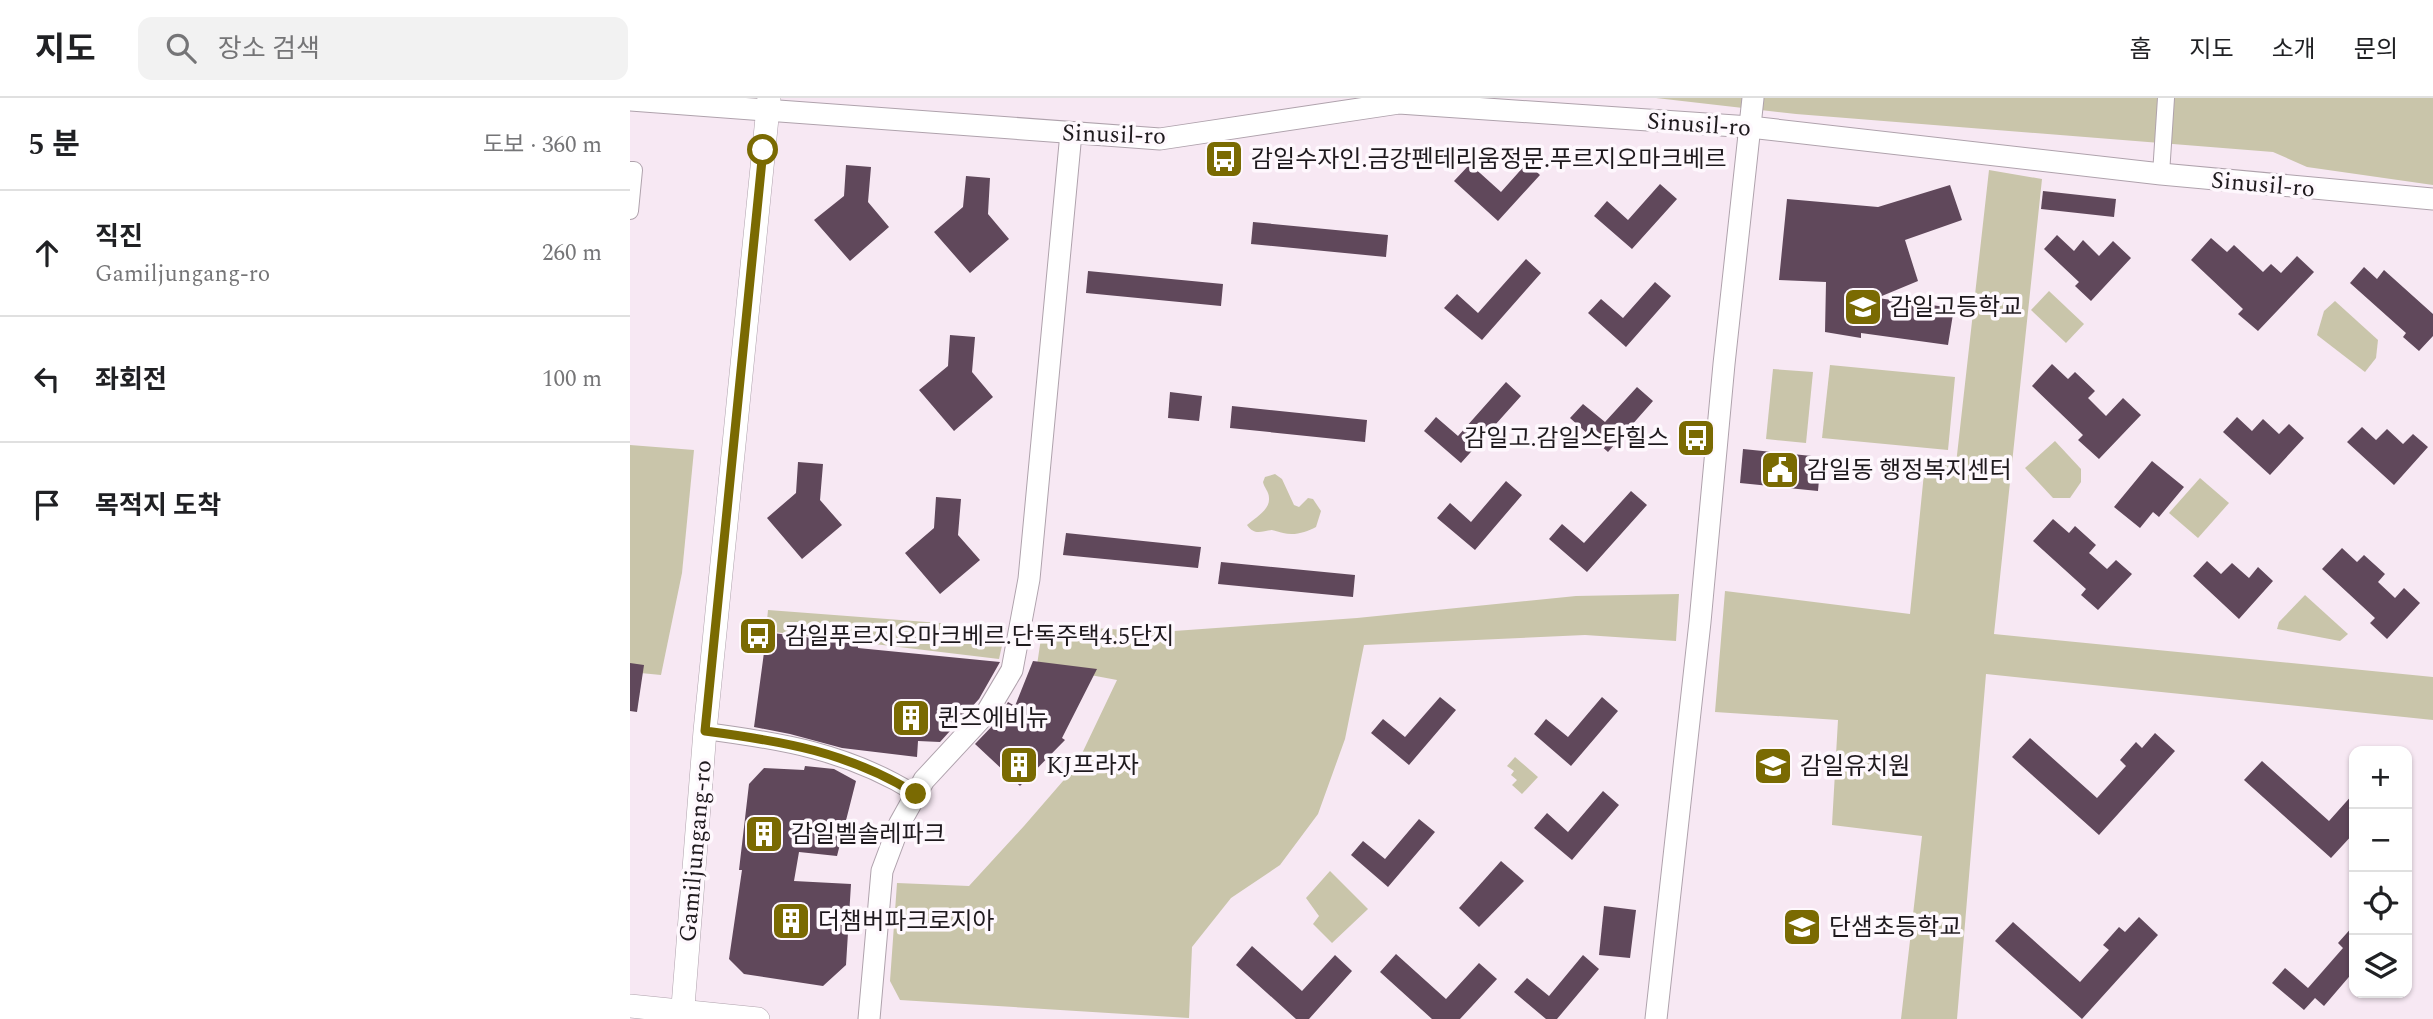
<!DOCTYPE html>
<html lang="ko">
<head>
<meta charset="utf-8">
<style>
  body { margin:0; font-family:Spectral,"Noto Sans KR",serif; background:#f2f2f2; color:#202124 }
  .controls { position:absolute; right:21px; bottom:21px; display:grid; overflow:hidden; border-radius:14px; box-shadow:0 2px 5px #0004 }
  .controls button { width:63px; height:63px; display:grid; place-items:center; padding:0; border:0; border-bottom:2px solid #e0e0e0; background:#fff; color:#202124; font:35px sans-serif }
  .stop { position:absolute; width:21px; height:21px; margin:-16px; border:5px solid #7a6a02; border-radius:50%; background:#fff }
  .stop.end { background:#7a6a02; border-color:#fff; box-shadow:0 2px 7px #0008 }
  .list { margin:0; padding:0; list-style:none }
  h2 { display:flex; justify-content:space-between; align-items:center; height:91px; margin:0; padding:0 28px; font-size:30px }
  h2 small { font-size:23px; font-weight:400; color:#757577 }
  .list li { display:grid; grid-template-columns:46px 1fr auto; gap:21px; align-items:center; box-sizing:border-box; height:126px; padding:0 28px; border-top:2px solid #e0e0e0 }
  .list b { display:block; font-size:26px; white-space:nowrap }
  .list p { margin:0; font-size:23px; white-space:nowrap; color:#757577 }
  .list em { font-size:23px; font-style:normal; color:#757577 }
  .icon { flex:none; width:38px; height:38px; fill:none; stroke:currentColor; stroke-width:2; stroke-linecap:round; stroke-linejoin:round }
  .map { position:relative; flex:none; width:1803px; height:921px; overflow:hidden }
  header { display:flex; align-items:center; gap:42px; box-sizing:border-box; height:98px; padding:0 35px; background:#fff; border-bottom:2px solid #e0e0e0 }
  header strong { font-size:33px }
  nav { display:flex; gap:38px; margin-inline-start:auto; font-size:24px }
  .search { width:490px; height:63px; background:#f2f2f2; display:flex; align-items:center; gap:18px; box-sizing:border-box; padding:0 24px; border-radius:14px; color:#757577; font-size:26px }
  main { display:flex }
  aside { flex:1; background:#fff }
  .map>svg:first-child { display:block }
  .green { fill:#c9c5aa }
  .building { fill:#60485b }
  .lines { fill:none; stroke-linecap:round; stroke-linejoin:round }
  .minor-casing { stroke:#afa2ac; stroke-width:18 }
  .tertiary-casing { stroke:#afa2ac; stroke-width:23 }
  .secondary-casing { stroke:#afa2ac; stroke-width:24 }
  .minor { stroke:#fff; stroke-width:16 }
  .tertiary { stroke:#fff; stroke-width:21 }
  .secondary { stroke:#fff; stroke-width:23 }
  .route { stroke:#7a6a02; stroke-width:9 }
  .labels { text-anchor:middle; stroke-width:7; stroke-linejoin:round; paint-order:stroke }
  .street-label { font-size:24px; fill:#1e191d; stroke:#fef8fd }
  .poi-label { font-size:24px; fill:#1e191d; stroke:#fef8fd; text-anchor:start }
</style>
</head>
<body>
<header>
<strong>지도</strong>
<div class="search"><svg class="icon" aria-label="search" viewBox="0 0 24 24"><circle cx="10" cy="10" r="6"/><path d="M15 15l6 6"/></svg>장소 검색</div>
<nav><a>홈</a><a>지도</a><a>소개</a><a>문의</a></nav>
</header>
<main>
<aside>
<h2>5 분<small>도보 · 360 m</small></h2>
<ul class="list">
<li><svg class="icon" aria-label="ahead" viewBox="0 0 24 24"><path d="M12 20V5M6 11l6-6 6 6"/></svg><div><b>직진</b><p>Gamiljungang-ro</p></div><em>260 m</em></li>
<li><svg class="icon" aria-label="left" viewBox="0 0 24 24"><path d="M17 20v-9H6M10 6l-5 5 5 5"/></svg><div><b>좌회전</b></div><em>100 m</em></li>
<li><svg class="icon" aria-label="arrive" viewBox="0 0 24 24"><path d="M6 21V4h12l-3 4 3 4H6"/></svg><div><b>목적지 도착</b></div></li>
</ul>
</aside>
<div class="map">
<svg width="1803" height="921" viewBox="0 0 1803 921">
  <rect width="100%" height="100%" fill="#f7e8f3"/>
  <g class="green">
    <path d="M1026 0H1803V87L1677 69 1643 54 1166 16Z"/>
    <path d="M1359 72 1412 81 1364 536 1803 579V622L1356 576 1327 921H1271L1292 738 1202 727 1208 622 1085 614 1095 493 1280 516 1295 365 1326 366Z"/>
    <path d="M1419 193 1454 226 1436 245 1401 212Z"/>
    <path d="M1705 203 1748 242 1746 260 1735 274 1687 237 1694 213Z"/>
    <path d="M1200 267 1325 279 1318 352 1192 340Z"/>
    <path d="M1143 271 1183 274 1176 345 1136 341Z"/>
    <path d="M1425 343 1451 371V384L1440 400H1423L1395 370Z"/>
    <path d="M0 347 64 352 52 475 31 577 0 574Z"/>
    <path d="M645 376 652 381 664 407 669 409 678 400 683 401 691 413 686 429C676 434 665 438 653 435 652 435 643 432 642 432 631 433 625 438 617 427 625 420 640 412 639 400 639 393 634 390 633 384L635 379Z"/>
    <path d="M1570 380 1599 405 1568 440 1539 415Z"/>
    <path d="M1049 496 1046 543 955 537 734 547 715 641 688 716 650 767 601 800 562 849 559 920 270 902 260 883 267 785 339 788 394 728 446 668 487 582 407 567 413 527 530 534 727 520 946 498Z"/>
    <path d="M1675 497 1718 536 1710 543 1647 531 1649 524Z"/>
    <path d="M138 512 376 530 369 561 136 533Z"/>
    <path d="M885 659 908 679 892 696 882 687 887 682 881 677 884 673 877 668Z"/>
    <path d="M700 773 738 811 702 845 683 826 689 818 676 800Z"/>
  </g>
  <g class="building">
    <path d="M897 65 910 77 868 123 824 83 840 66 871 94Z"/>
    <path d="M216 67 241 69 238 104 259 129 220 163 184 122 214 98Z"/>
    <path d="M336 78 360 80 358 116 379 141 340 175 304 134 333 109Z"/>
    <path d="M1030 86 1047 101 1002 151 964 118 977 103 998 122Z"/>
    <path d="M1320 87 1332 122 1275 142 1288 183 1247 200 1324 210 1318 247 1231 235V240L1195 234 1196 184 1149 182 1157 101 1248 109Z"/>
    <path d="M1413 93 1486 101 1484 119 1411 111Z"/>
    <path d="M623 124 758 137 756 159 621 146Z"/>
    <path d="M1427 137 1444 153 1453 142 1469 158 1483 143 1501 160 1461 203 1445 188 1449 184 1414 151Z"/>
    <path d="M1581 140 1597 154 1604 147 1633 174 1641 166 1651 175 1667 158 1684 174 1628 233 1608 216 1613 211 1561 162Z"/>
    <path d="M896 161 911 175 852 242 814 210 827 196 848 215Z"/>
    <path d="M1734 169 1747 181 1754 172 1803 216V238L1789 253 1773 239 1776 235 1720 185Z"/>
    <path d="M458 173 593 186 591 208 456 195Z"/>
    <path d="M1025 184 1041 198 996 249 958 215 971 201 993 220Z"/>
    <path d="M320 237 345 239 342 274 363 299 324 333 289 292 318 268Z"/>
    <path d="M1422 266 1438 281 1445 274 1465 293 1458 300 1476 318 1493 300 1511 317 1469 361 1448 342 1453 337 1402 288Z"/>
    <path d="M876 284 891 298 831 365 794 333 806 319 828 338Z"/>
    <path d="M1007 289 1023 303 978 354 940 320 953 306 975 324Z"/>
    <path d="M540 294 572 298 569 323 538 320Z"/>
    <path d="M602 308 737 322 735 344 600 330Z"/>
    <path d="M1607 319 1622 333 1633 321 1649 336 1659 326 1674 340 1640 377 1593 334Z"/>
    <path d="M1732 329 1746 342 1757 331 1773 346 1783 336 1798 349 1764 387 1717 344Z"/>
    <path d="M1113 351 1191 359 1188 393 1110 385Z"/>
    <path d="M1522 363 1554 389 1529 419 1523 414 1510 430 1484 409Z"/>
    <path d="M168 364 193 366 190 402 212 427 172 461 137 420 166 395Z"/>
    <path d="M876 383 892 397 845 452 807 420 820 405 841 424Z"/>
    <path d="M1001 393 1017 407 957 474 919 441 932 426 954 445Z"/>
    <path d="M306 399 331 401 328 437 350 462 310 496 275 455 304 430Z"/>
    <path d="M1423 421 1439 435 1445 428 1466 447 1459 455 1477 471 1486 462 1502 476 1468 512 1451 497 1456 491 1403 443Z"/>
    <path d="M436 435 571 449 568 470 433 457Z"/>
    <path d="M1712 450 1727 464 1734 457 1755 476 1748 484 1765 500 1774 490 1790 505 1757 541 1740 525 1745 520 1692 471Z"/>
    <path d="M1577 463 1591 476 1602 465 1619 480 1628 469 1643 483 1609 521 1563 478Z"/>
    <path d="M591 464 725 477 723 499 588 486Z"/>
    <path d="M143 535 228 546V550L370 564 349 601 310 644 288 643 287 659 212 650 160 636 124 629 135 547Z"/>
    <path d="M403 563 467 571 432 640 435 642 390 688 345 646 367 623 378 604 385 608Z"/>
    <path d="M0 565 14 567 7 614 0 613Z"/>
    <path d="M810 599 826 612 779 667 741 635 753 621 775 639Z"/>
    <path d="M972 599 988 613 941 668 904 636 916 621 938 639Z"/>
    <path d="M1525 635 1545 653 1469 737 1382 659 1400 640 1467 700 1496 668 1490 662 1506 644 1512 650Z"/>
    <path d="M1632 663 1699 723 1724 695V735L1701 760 1614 682Z"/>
    <path d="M175 668 204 671 226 683 207 758 169 754 164 783 221 786 216 867 193 888 114 876 99 861 112 772H109L119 686 134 670 174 672Z"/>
    <path d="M973 693 989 707 942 762 904 730 917 715 938 734Z"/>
    <path d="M789 721 805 734 758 789 721 757 733 743 755 761Z"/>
    <path d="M871 763 894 783 849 829 829 810Z"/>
    <path d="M974 808 1006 812 1000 860 969 857Z"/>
    <path d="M1509 819 1528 837 1452 921 1365 843 1383 824 1450 884 1479 852 1473 847 1489 829 1495 834Z"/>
    <path d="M1724 827V873L1694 908 1685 900 1674 912 1642 885 1655 870 1678 890 1713 850 1708 845Z"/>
    <path d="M622 848 672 893 705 857 722 873 679 921H666L606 867Z"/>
    <path d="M766 856 816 901 849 865 867 881 830 921H802L750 874Z"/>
    <path d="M953 857 969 871 927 921H916L884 894 897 880 919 898Z"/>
  </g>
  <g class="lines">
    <defs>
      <g id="minor">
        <path d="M0 72H4L0 113"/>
        <path d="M1531 76 1536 0"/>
        <path d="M75 633C152 643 219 654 286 696"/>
      </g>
      <g id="tertiary">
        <path d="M0 2 530 41 769 5 1120 29 1531 76 1803 101"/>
        <path d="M239 921 252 773 270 725 294 682 357 614 382 572 399 481 441 35"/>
        <path d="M1026 921 1070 524 1094 266 1123 0"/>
      </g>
      <g id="secondary">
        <path d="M0 908 128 921"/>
        <path d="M52 921 75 633 139 0"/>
      </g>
    </defs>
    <use href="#minor" class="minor-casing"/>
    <use href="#tertiary" class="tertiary-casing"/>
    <use href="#secondary" class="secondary-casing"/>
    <use href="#minor" class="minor"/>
    <use href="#tertiary" class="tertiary"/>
    <use href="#secondary" class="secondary"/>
  </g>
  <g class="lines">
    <path class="route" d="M133 52 75 633C152 643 219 654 286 696"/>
  </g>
  <defs>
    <symbol id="bus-square" viewBox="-11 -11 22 22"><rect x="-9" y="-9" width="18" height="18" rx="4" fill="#7a6a02" stroke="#fef8fd"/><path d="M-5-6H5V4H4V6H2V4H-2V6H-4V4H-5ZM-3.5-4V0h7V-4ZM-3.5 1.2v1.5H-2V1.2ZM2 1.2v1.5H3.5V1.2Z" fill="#fff"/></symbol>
    <symbol id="school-square" viewBox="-11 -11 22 22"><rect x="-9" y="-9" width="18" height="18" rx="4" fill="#7a6a02" stroke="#fef8fd"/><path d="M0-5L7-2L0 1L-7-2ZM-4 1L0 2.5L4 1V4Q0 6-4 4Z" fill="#fff"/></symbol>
    <symbol id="civic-square" viewBox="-11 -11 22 22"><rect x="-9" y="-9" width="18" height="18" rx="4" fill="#7a6a02" stroke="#fef8fd"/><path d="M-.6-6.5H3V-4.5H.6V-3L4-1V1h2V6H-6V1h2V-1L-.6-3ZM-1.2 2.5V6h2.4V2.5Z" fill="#fff"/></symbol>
    <symbol id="building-square" viewBox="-11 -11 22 22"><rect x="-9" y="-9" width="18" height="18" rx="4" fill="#7a6a02" stroke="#fef8fd"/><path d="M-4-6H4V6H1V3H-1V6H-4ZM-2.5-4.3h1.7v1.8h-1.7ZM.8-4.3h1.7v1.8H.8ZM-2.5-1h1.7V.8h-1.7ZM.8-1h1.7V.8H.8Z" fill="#fff"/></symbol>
  </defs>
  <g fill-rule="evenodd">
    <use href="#bus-square" x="572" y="39" width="44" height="44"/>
    <use href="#school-square" x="1211" y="187" width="44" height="44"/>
    <use href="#bus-square" x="1044" y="318" width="44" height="44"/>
    <use href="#civic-square" x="1128" y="350" width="44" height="44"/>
    <use href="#bus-square" x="106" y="516" width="44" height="44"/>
    <use href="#building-square" x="259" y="598" width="44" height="44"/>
    <use href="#building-square" x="367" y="645" width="44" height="44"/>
    <use href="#school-square" x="1121" y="646" width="44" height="44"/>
    <use href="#building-square" x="112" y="714" width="44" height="44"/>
    <use href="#building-square" x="139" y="801" width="44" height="44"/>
    <use href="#school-square" x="1150" y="807" width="44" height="44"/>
  </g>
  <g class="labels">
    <g class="street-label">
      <text transform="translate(1069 26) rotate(4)" y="8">Sinusil-ro</text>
      <text transform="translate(484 36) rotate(2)" y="8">Sinusil-ro</text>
      <text transform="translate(1633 86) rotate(5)" y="8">Sinusil-ro</text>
      <text transform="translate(65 753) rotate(-85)" y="8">Gamiljungang-ro</text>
    </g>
    <g class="poi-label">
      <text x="621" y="69">감일수자인.금강펜테리움정문.푸르지오마크베르</text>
      <text x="1260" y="217">감일고등학교</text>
      <text x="1039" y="348" text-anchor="end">감일고.감일스타힐스</text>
      <text x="1177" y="380">감일동 행정복지센터</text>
      <text x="155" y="546">감일푸르지오마크베르.단독주택4.5단지</text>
      <text x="308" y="628">퀸즈에비뉴</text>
      <text x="416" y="675">KJ프라자</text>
      <text x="1170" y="676">감일유치원</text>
      <text x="161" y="744">감일벨솔레파크</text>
      <text x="188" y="831">더챔버파크로지아</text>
      <text x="1199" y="837">단샘초등학교</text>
    </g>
  </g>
</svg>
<div class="controls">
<button>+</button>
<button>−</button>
<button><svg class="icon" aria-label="locate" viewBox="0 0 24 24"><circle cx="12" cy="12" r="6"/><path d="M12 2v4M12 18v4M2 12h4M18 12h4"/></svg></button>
<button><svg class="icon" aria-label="layers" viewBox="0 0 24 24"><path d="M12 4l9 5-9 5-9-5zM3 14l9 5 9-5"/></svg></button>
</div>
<div class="stop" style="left:133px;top:52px"></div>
<div class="stop end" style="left:286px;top:696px"></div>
</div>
</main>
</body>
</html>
